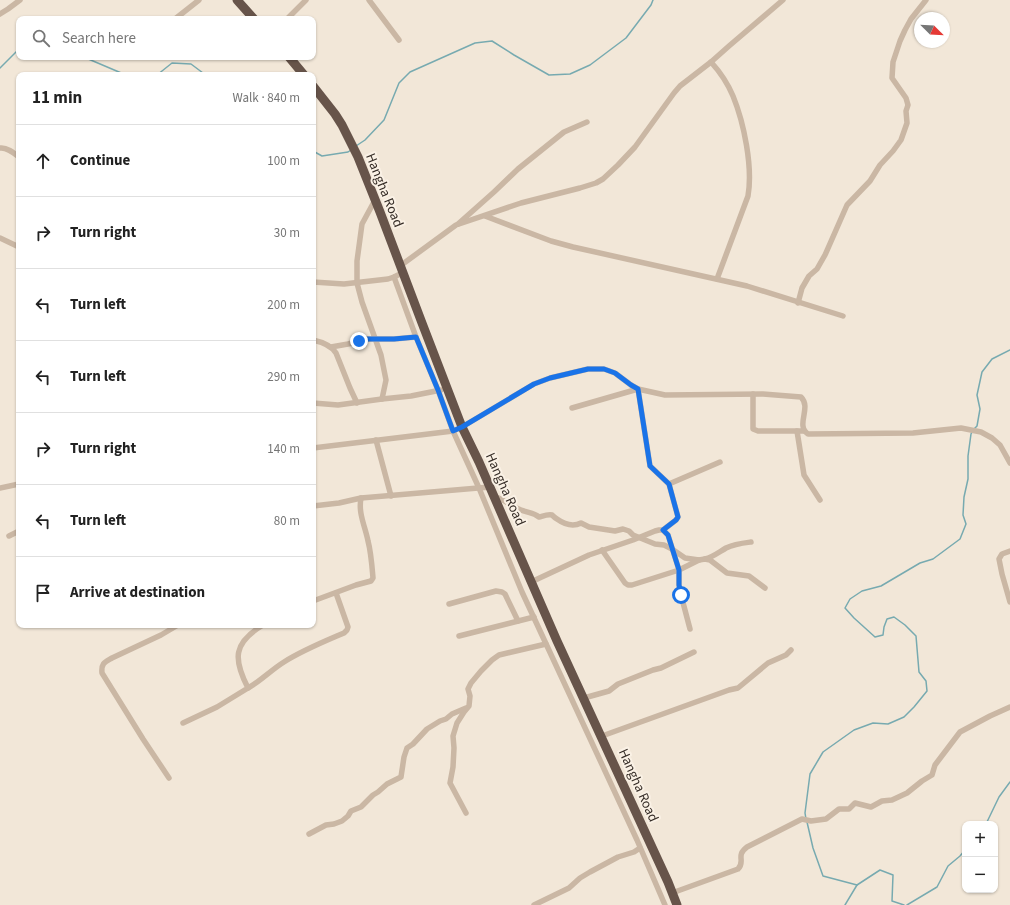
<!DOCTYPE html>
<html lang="en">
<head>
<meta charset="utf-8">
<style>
  body { margin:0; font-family:"Source Sans 3",sans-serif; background:#f6f6f6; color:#222 }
  .controls { position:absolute; right:12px; bottom:12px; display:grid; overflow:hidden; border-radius:8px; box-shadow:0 1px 3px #0004 }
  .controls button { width:36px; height:36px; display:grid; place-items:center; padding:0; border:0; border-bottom:1px solid #e0e0e0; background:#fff; color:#222; font:20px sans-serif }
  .compass { position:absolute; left:914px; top:12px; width:36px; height:36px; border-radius:50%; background:#fff; box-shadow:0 1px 3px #0004; rotate:114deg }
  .stop { position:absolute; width:12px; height:12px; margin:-9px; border:3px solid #1a73e8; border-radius:50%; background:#fff }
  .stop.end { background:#1a73e8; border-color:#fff; box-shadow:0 1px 4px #0008 }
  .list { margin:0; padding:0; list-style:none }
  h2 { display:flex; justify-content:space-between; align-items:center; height:52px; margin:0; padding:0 16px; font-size:17px }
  h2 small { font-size:13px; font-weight:400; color:#767676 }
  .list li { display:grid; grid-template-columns:26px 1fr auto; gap:12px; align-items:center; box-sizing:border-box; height:72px; padding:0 16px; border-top:1px solid #e0e0e0 }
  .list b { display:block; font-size:15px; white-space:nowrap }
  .list em { font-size:13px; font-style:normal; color:#767676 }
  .icon { flex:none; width:22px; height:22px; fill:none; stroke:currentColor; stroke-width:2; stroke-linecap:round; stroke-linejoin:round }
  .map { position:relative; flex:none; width:1010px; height:905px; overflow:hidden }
  .search { position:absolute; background:#fff; box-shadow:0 1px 3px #0004; left:16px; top:16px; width:300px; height:44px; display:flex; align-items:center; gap:10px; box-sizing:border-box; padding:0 14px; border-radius:8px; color:#767676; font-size:15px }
  .panel { position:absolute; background:#fff; box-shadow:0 1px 3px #0004; left:16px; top:72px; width:300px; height:556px; border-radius:8px }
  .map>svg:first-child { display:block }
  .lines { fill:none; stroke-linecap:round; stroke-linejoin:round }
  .stream { stroke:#77aab0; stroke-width:1.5 }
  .minor { stroke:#cab7a4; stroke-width:5.5 }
  .trunk { stroke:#67544a; stroke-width:9 }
  .route { stroke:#1a73e8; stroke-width:5 }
  .labels { text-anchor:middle; stroke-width:4; stroke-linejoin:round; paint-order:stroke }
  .street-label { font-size:14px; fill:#352c26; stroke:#faf1e5 }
</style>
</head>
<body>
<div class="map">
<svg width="1010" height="905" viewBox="0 0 1010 905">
  <rect width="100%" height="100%" fill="#f2e7d8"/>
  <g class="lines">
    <g class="stream">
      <path d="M86 57V58L126 75"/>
      <path d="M0 68 19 49"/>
      <path d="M157 75 172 63 191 64 203 73 205 75"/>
      <path d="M356 146 365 140 384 120 399 83 410 72 475 43 492 41 514 55 549 75 570 74 590 65 626 38 651 5 653 0"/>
      <path d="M313 151 322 156 348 152 351 150"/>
      <path d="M974 429 977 426 980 409 977 395 982 372 992 359 1010 350"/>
      <path d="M806 819 805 813 810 774 823 752 854 730 873 723 888 724 904 717 914 707 927 691 926 681 919 672 916 636 905 625 894 617 887 619 884 627 883 635 875 637 854 618 845 608 850 599 862 591 881 586 920 563 933 559 960 539 966 524 963 515 964 497 968 479V456L971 434 972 432"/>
      <path d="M807 822 813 848 823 876 857 885"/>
      <path d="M986 824 999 797 1010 782"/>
      <path d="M845 905 857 885 880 870 893 875 892 901 904 905"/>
      <path d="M907 905 937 887 948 866 960 856 965 850"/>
    </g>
    <g class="minor">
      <path d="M369 0 399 40"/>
      <path d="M0 14 8 9 20 0"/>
      <path d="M175 19 199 0"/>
      <path d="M287 19 306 0"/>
      <path d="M711 62C720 72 728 84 733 96 744 123 753 167 748 196L717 279"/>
      <path d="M0 148C7 147 14 153 19 157"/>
      <path d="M375 200 362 224 357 261V283L362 302 381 355 386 380 382 399"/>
      <path d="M485 216 551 241 573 247 747 286 843 316"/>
      <path d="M458 224 494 192 518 169 564 132 587 122"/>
      <path d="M0 238 19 247"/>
      <path d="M400 266 456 225 521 203 580 188 596 183 603 179 618 165 635 147 674 93 680 86 711 62 729 46 783 0"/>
      <path d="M394 277 416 337 438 390 453 431 479 488 522 592 637 840 665 905"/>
      <path d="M313 282 344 284 388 279 394 277 402 273"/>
      <path d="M798 303 802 288 809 276 817 269 825 255 847 205 870 181 880 165 893 151 901 140 907 123 906 111 908 105 906 98 892 78 893 62 900 41 905 30 911 19 926 0"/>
      <path d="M313 340C322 342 331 345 336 353L350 388 357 403"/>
      <path d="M331 347 348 344 368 339H394L416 337"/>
      <path d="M753 394V429L758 431H804"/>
      <path d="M313 403 338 405 382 399 411 396 441 390"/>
      <path d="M572 408 638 389 650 466 669 484 678 517 676 520 663 530"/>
      <path d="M797 431 804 475 820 500"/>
      <path d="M376 440 391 496"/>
      <path d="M313 448 453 431 462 427 534 384 550 378 588 369H604L615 373 631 385 638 389 665 395 763 394 801 397C812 408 795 425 808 434L913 433 961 428 981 432 992 438 1000 445 1010 463"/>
      <path d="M669 484 720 462"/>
      <path d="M0 488 19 484"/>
      <path d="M495 497C505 499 513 508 524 511 530 513 534 513 539 517 543 516 548 514 552 515 553 516 555 518 557 519 564 524 573 527 581 523L589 527 615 531 623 529 629 531 633 535 655 544 664 545 672 549 685 558 699 560"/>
      <path d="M313 506 339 503 361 498 490 487"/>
      <path d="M9 536 19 531"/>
      <path d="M602 550 625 583 628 585H632L679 570 699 560 705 559 710 560 727 573 749 576 765 588"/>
      <path d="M1010 551 1002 554 999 559 1002 574 1010 602"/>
      <path d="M705 559C713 557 719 552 726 548 734 544 743 543 751 542"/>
      <path d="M531 582 589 555 633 540 655 531 659 530H663L668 535 679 570V585L681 595 690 629"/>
      <path d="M313 601 356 585 371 581 373 578C372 566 371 552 368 541 365 526 358 513 361 498"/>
      <path d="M449 604 496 591 502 592 505 594 518 621"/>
      <path d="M459 636 534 617"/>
      <path d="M248 688C261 681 271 670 284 662 303 650 323 642 344 633L347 630 348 627 336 593"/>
      <path d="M584 698 609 691 618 684 653 670 661 668 694 652"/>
      <path d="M183 723 217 707 248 688C233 659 233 643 263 625"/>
      <path d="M602 736 729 690 738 688 768 663 786 655 791 650"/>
      <path d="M169 778 143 739 102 673C101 663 105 662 112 658L161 635 178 625"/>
      <path d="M466 813 450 783 453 767 454 748 453 736 457 723 464 712 469 706 470 696 468 689 471 683 481 671 492 660 499 655 546 644"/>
      <path d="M309 834 326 825 334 824 342 821 348 816 351 811 361 807 373 795 378 792 387 784 401 777 404 757 407 748 413 744 427 729 440 721 446 719 452 714 466 708"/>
      <path d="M672 893 738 869C746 861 735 856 747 847L802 819 811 821 826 819 839 809H849L855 803 871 807 882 801 892 800 907 793 922 781 932 775 935 765 960 732 990 716 1010 707"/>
      <path d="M534 905 569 888 580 878 590 872 618 857 634 852 640 848"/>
    </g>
    <g class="trunk">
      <path d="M237 0 254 19"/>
      <path d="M289 57 304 75"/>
      <path d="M313 86 335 114 342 125 358 157 380 212 422 323 462 427 479 462 557 641 668 882 677 905"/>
    </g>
  </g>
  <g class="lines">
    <path class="route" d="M359 341 368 339H394L416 337 438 390 453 431 462 427 534 384 550 378 588 369H604L615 373 631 385 638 389 650 466 669 484 678 517 676 520 663 530 668 535 679 570V585L681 595"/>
  </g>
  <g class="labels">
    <g class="street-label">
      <text transform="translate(385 190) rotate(68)" y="5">Hangha Road</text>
      <text transform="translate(506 489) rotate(66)" y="5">Hangha Road</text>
      <text transform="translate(639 785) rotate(66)" y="5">Hangha Road</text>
    </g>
  </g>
</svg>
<div class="controls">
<button>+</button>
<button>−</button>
</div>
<svg class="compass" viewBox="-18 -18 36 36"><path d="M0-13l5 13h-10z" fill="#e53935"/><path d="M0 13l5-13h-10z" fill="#767676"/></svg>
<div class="stop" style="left:681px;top:595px"></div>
<div class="stop end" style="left:359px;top:341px"></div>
<div class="search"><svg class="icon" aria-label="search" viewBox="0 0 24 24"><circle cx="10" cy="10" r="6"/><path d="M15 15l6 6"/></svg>Search here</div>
<section class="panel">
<h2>11 min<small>Walk · 840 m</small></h2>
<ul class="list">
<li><svg class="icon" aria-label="ahead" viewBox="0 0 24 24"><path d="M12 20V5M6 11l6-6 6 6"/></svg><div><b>Continue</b></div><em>100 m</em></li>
<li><svg class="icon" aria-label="right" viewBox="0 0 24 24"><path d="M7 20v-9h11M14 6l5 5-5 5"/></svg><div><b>Turn right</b></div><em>30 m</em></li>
<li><svg class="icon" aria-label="left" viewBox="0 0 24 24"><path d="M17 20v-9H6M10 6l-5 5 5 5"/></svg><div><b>Turn left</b></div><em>200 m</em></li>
<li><svg class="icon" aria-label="left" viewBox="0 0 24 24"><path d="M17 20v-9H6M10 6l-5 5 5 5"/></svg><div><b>Turn left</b></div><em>290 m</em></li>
<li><svg class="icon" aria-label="right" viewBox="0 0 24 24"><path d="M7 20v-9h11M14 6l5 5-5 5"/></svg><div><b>Turn right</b></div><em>140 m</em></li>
<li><svg class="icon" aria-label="left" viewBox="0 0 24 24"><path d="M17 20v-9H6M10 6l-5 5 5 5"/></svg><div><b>Turn left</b></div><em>80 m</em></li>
<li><svg class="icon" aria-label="arrive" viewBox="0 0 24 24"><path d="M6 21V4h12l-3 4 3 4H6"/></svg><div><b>Arrive at destination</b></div></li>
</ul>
</section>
</div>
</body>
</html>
